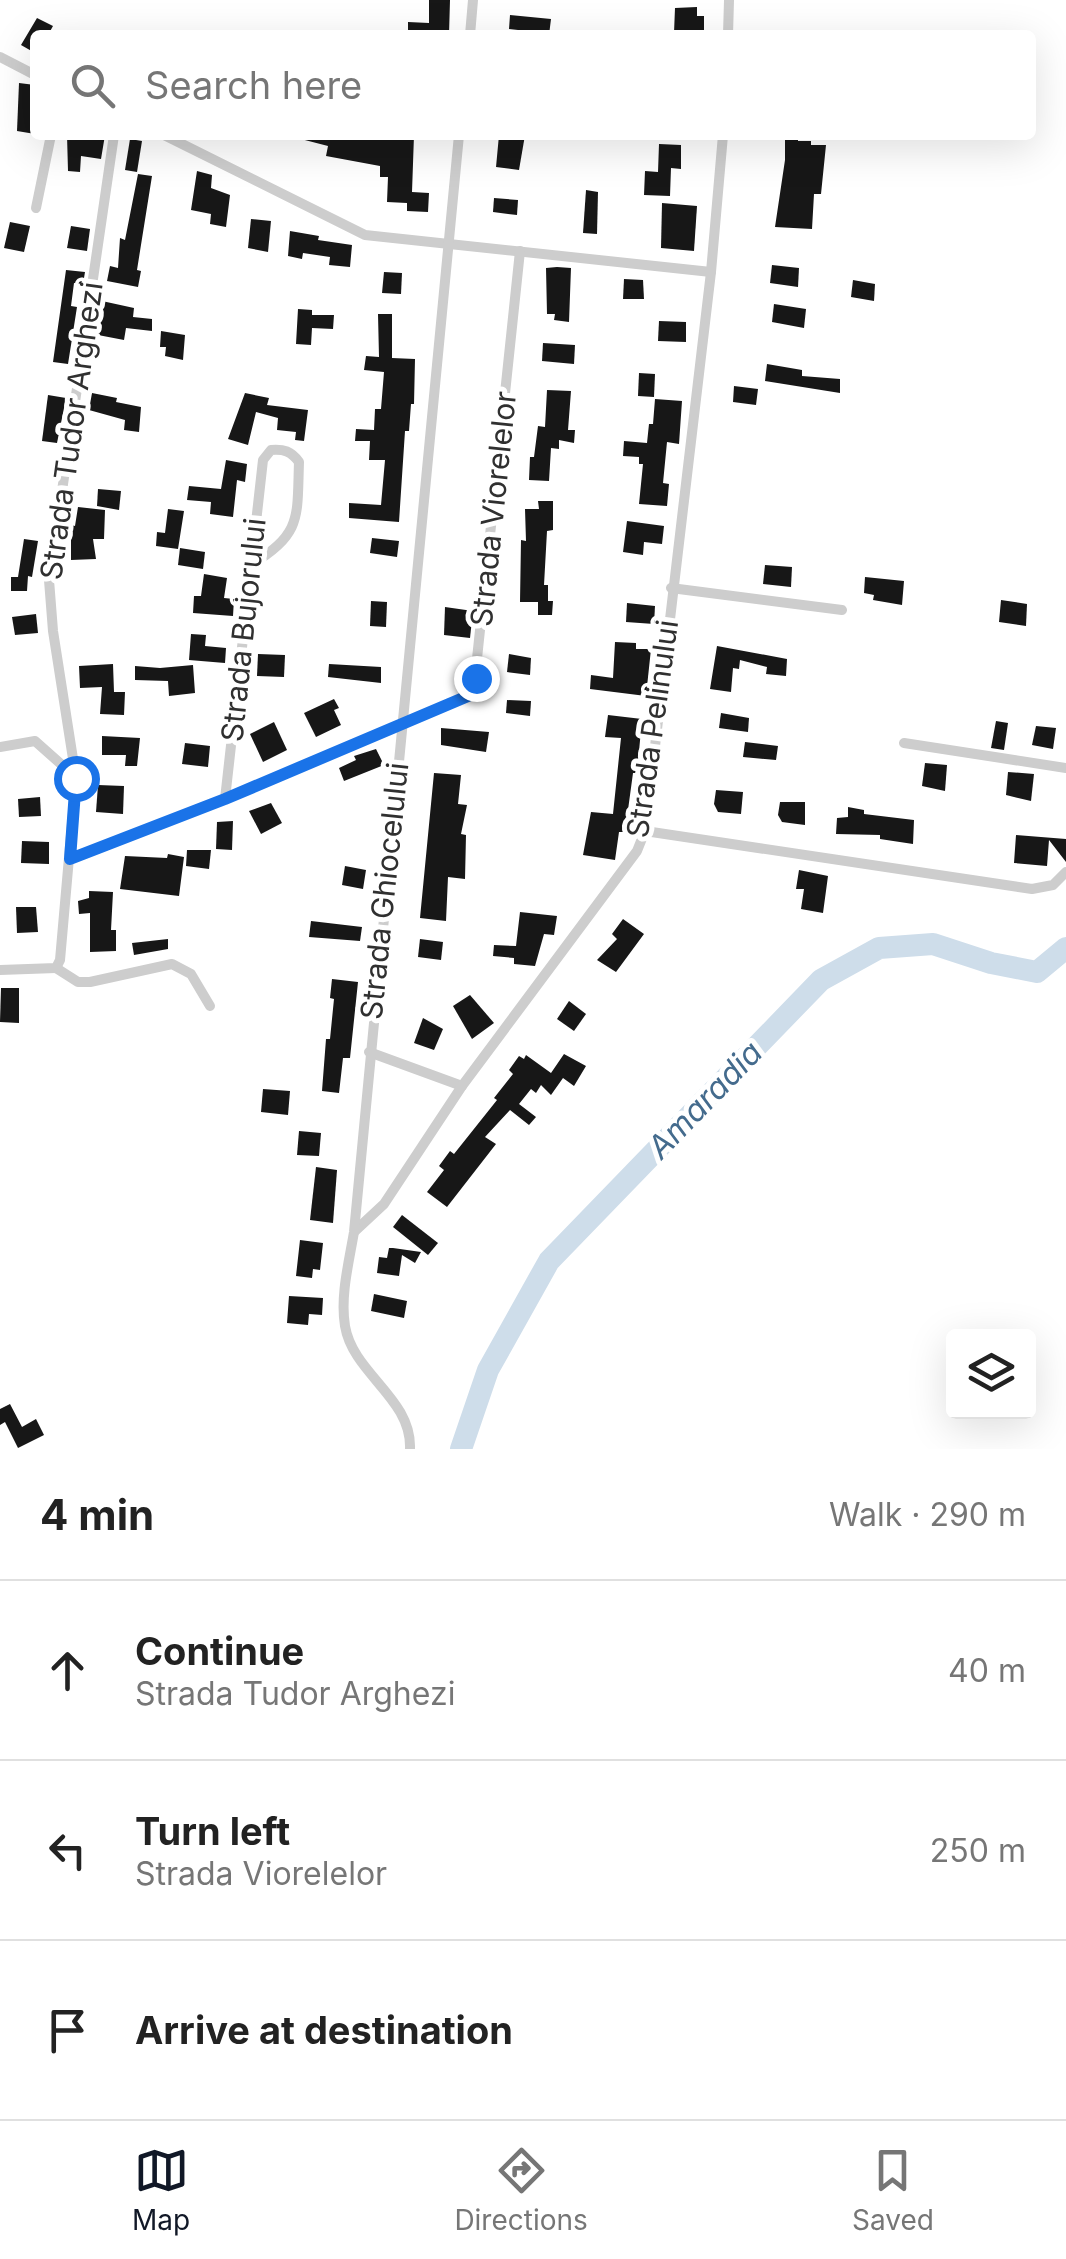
<!DOCTYPE html>
<html lang="en">
<head>
<meta charset="utf-8">
<style>
  body { margin:0; font-family:Inter,sans-serif; background:#f6f6f6; color:#222 }
  .controls { position:absolute; right:30px; bottom:30px; display:grid; overflow:hidden; border-radius:10px; box-shadow:0 10px 40px #0002 }
  .controls button { width:90px; height:90px; display:grid; place-items:center; padding:0; border:0; border-bottom:2px solid #e0e0e0; background:#fff; color:#222; font:50px sans-serif }
  .stop { position:absolute; width:30px; height:30px; margin:-22px; border:8px solid #1a73e8; border-radius:50%; background:#fff }
  .stop.end { background:#1a73e8; border-color:#fff; box-shadow:0 2px 10px #0008 }
  .list { margin:0; padding:0; list-style:none }
  h2 { display:flex; justify-content:space-between; align-items:center; height:130px; margin:0; padding:0 40px; font-size:42px }
  h2 small { font-size:32px; font-weight:400; color:#767676 }
  .list li { display:grid; grid-template-columns:65px 1fr auto; gap:30px; align-items:center; box-sizing:border-box; height:180px; padding:0 40px; border-top:2px solid #e0e0e0 }
  .list b { display:block; font-size:38px; white-space:nowrap }
  .list p { margin:0; font-size:32px; white-space:nowrap; color:#767676 }
  .list em { font-size:32px; font-style:normal; color:#767676 }
  .icon { flex:none; width:55px; height:55px; fill:none; stroke:currentColor; stroke-width:2; stroke-linecap:round; stroke-linejoin:round }
  .map { position:relative; flex:none; width:1066px; height:1449px; overflow:hidden }
  .search { position:absolute; background:#fff; box-shadow:0 10px 40px #0002; left:30px; right:30px; top:30px; height:110px; display:flex; align-items:center; gap:25px; box-sizing:border-box; padding:0 35px; border-radius:10px; color:#767676; font-size:38px }
  .sheet { height:670px; background:#fff }
  nav { display:flex; justify-content:space-around; align-items:center; box-sizing:border-box; height:140px; border-top:2px solid #e0e0e0; background:#fff; font-size:28px; color:#767676 }
  nav a { display:grid; justify-items:center; gap:5px }
  nav .on { color:#111827 }
  .map>svg:first-child { display:block }
  .lines { fill:none; stroke-linecap:round; stroke-linejoin:round }
  .river { stroke:#ceddea; stroke-width:22 }
  .building { fill:#171717 }
  .street { stroke:#cdcdcd; stroke-width:10 }
  .route { stroke:#1a73e8; stroke-width:12 }
  .labels { text-anchor:middle; stroke-width:10; stroke-linejoin:round; paint-order:stroke }
  .street-label { font-size:30px; fill:#303030; stroke:#fff }
  .water-label { font-size:32px; font-style:italic; fill:#446b8d; stroke:#fff }
</style>
</head>
<body>
<div class="map">
<svg width="1066" height="1449" viewBox="0 0 1066 1449">
  <rect width="100%" height="100%" fill="#fff"/>
  <g class="lines">
    <path class="river" d="M461 1449 488 1370 549 1261 821 980 879 948 933 944 991 963 1037 972 1066 948"/>
  </g>
  <g class="building">
    <path d="M429 0H450L449 35H408V22L429 23Z"/>
    <path d="M697 7V16H704V35L674 33 675 8Z"/>
    <path d="M510 15 551 19 549 35H527V31L509 29Z"/>
    <path d="M37 18 53 26 48 35H35V53L21 45Z"/>
    <path d="M19 83 35 85V134L17 131Z"/>
    <path d="M67 135H105L101 159 81 156 80 172 68 171Z"/>
    <path d="M298 135H414L412 192 429 193 428 212 407 211V203L387 202 388 177H380V166L326 156 328 146 297 138Z"/>
    <path d="M499 135H525L519 170 496 167Z"/>
    <path d="M785 135H798V141H811V145H826L821 194H814L812 229 775 227 785 160Z"/>
    <path d="M130 139 142 141 137 172 125 170Z"/>
    <path d="M659 144 681 145V169L671 168 670 196 644 195 645 171 658 172Z"/>
    <path d="M197 171 212 175 211 188 230 195 226 227 210 224 211 214 191 210Z"/>
    <path d="M138 174 152 176 137 270 141 271 138 287 107 281 110 266 118 268 120 238 125 240Z"/>
    <path d="M586 190 598 192 597 234 583 233Z"/>
    <path d="M494 198 518 200 517 215 493 212Z"/>
    <path d="M662 203 697 206 694 251 661 248Z"/>
    <path d="M251 219 271 221 268 252 248 248Z"/>
    <path d="M10 222 30 226 24 252 4 248Z"/>
    <path d="M71 226 90 229 87 251 67 248Z"/>
    <path d="M290 231 319 236 318 240 352 245 350 267 329 265 330 257 303 253 302 259 288 256Z"/>
    <path d="M772 265 799 268 798 287 770 283Z"/>
    <path d="M557 267 571 268 569 322 554 320 555 314H547L546 268Z"/>
    <path d="M66 270 85 272 83 284 74 283 71 306 77 307 68 364 53 362Z"/>
    <path d="M384 272 402 273 401 294 382 293Z"/>
    <path d="M624 279 643 280 644 299H623Z"/>
    <path d="M853 280 875 284 874 301 851 297Z"/>
    <path d="M102 301 134 308 133 317 152 319V331L126 328 124 340 98 335Z"/>
    <path d="M774 304 806 309 804 328 772 322Z"/>
    <path d="M298 309 312 310V315H334L333 329 312 328 311 345 296 344Z"/>
    <path d="M378 314H392V358L415 359 414 404H411L409 431H405L399 522 349 518V503L381 505 385 460H369L370 441H355L356 429 374 430 375 409H381L384 372 364 370 366 356 379 357Z"/>
    <path d="M659 321 686 322V342L658 341Z"/>
    <path d="M161 331 185 335 183 360 165 356 166 347H160Z"/>
    <path d="M543 343 575 345 574 364 542 361Z"/>
    <path d="M767 364 802 370V376L840 379V393L765 381Z"/>
    <path d="M639 373 655 374 654 397 638 396Z"/>
    <path d="M734 386 758 389 756 405 733 402Z"/>
    <path d="M547 390 571 391 568 430H575L574 443 559 440V449L551 448 549 481 529 480 530 457H534L538 426 545 427Z"/>
    <path d="M92 393 117 398 116 402 141 407 139 432 124 430 125 420 89 410Z"/>
    <path d="M245 393 269 398 267 405 308 410 304 441 295 440 296 432 277 430 278 418 256 412 248 445 228 439Z"/>
    <path d="M48 395 66 398 57 443 42 441Z"/>
    <path d="M655 399 682 401 679 444 667 442 663 483 669 484 667 506 639 504 643 464H639V457L623 456 624 441 647 443 649 424H653Z"/>
    <path d="M226 460 247 464 245 482 237 480 233 517 210 514 211 502 187 500 189 486 221 489Z"/>
    <path d="M98 489 121 491 119 510 97 506Z"/>
    <path d="M538 501H553V530L547 531 544 585H548V601H553L552 615H538V602H520L521 540 526 541 525 509H539Z"/>
    <path d="M78 507 105 510 104 539H93L96 559 71 560V525L75 526Z"/>
    <path d="M168 509 184 511 178 549 156 546 157 532 165 533Z"/>
    <path d="M627 521 664 526 662 544 644 542 643 555 623 552Z"/>
    <path d="M372 538 399 541 397 557 370 553Z"/>
    <path d="M24 539 38 541 32 577 28 576 27 591H11V577H18Z"/>
    <path d="M180 548 205 552 203 569 178 565Z"/>
    <path d="M765 565 792 567 791 587 763 584Z"/>
    <path d="M204 574 227 578 224 598 234 599 233 616 193 613 194 596H201Z"/>
    <path d="M865 577 904 581 902 605 873 600 874 595 864 593Z"/>
    <path d="M1001 600 1027 604 1026 626 999 622Z"/>
    <path d="M371 601 387 602 386 627 370 626Z"/>
    <path d="M627 603 655 606 654 624 626 622Z"/>
    <path d="M445 607 473 611 470 638 444 635Z"/>
    <path d="M36 614 38 633 15 635 12 617Z"/>
    <path d="M191 634 206 635 205 646 226 648 225 663 189 660Z"/>
    <path d="M615 642 636 643V649H651L646 696 590 689 591 675 613 678Z"/>
    <path d="M717 646 787 659 786 676 766 674 767 667 740 660 739 669 733 668 731 692 710 689Z"/>
    <path d="M258 654 285 655 284 677 257 676Z"/>
    <path d="M509 654 531 658 530 675 507 672Z"/>
    <path d="M113 664 114 692H125L124 715 100 714 102 687 80 688 79 666Z"/>
    <path d="M329 664 381 667V683L328 677Z"/>
    <path d="M193 665 195 693 169 696 168 681 135 680V666L160 668Z"/>
    <path d="M334 699 339 708 334 710 341 725 316 737 304 713Z"/>
    <path d="M507 700 531 701 530 716 506 713Z"/>
    <path d="M721 713 749 718 748 732 719 728Z"/>
    <path d="M608 715 642 719 637 773H633L625 832H619L615 860 583 855 591 812 613 814 621 738 605 737Z"/>
    <path d="M996 721 1008 723 1004 750 991 748Z"/>
    <path d="M274 722 287 750 263 762 250 734Z"/>
    <path d="M1036 726 1056 728 1053 749 1032 745Z"/>
    <path d="M441 728 489 732 486 752 441 745Z"/>
    <path d="M102 736 140 738 137 766H125L126 755H102Z"/>
    <path d="M745 742 778 746 776 760 743 757Z"/>
    <path d="M185 743 210 746 208 767 182 764Z"/>
    <path d="M376 749 384 765 344 781 339 768 356 760 354 756Z"/>
    <path d="M925 763 947 765 945 791 922 786Z"/>
    <path d="M1008 772 1034 774 1031 801 1006 795Z"/>
    <path d="M434 773 461 775 458 804 467 805 461 834 466 835 465 879 448 877 446 921 420 918Z"/>
    <path d="M98 785 124 786 123 814 96 812Z"/>
    <path d="M716 790 743 792 741 814 718 812 714 804Z"/>
    <path d="M40 797 41 816 19 817 18 799Z"/>
    <path d="M780 802H805V825L782 822 778 815Z"/>
    <path d="M271 803 282 823 261 834 249 811Z"/>
    <path d="M848 807 864 810V814L914 820 913 844 880 839V835L836 834 837 818 848 817Z"/>
    <path d="M233 821 232 850 216 849 217 822Z"/>
    <path d="M1016 835 1066 839V862L1049 840 1047 866 1014 863Z"/>
    <path d="M22 841 49 842V864L21 863Z"/>
    <path d="M187 850H211L209 869 186 866Z"/>
    <path d="M168 854 184 857 179 896 120 889 125 856 167 858Z"/>
    <path d="M345 866 366 870 363 889 342 885Z"/>
    <path d="M799 870 828 876 823 913 801 909 804 889H796Z"/>
    <path d="M89 891 113 892 111 930H116V951L90 952V913L79 914 78 901 89 898Z"/>
    <path d="M16 907H36L38 932 17 933Z"/>
    <path d="M520 912 557 916 554 935 544 934 535 966 514 964V958L493 956 494 945 516 946Z"/>
    <path d="M623 919 644 934 616 972 597 960 617 939 612 934Z"/>
    <path d="M311 921 362 927 360 941 309 937Z"/>
    <path d="M168 939V949L134 955 132 943Z"/>
    <path d="M420 939 443 942 441 960 418 957Z"/>
    <path d="M332 979 358 982 350 1058H343L339 1093 322 1091 326 1039H330L334 999 330 998Z"/>
    <path d="M1 988H19V1023L0 1022Z"/>
    <path d="M470 995 494 1023 472 1039 453 1006Z"/>
    <path d="M569 1001 586 1014 574 1031 557 1019Z"/>
    <path d="M423 1018 443 1029 434 1050 414 1043Z"/>
    <path d="M564 1054 586 1066 574 1086 563 1078 551 1095 541 1085 536 1093 531 1089 519 1104 536 1117 529 1125 510 1110 485 1137 496 1144 447 1207 427 1192 444 1170 439 1166 450 1151 454 1154 497 1100 494 1098 513 1074 509 1070 519 1056 524 1059 526 1055 551 1073Z"/>
    <path d="M263 1089 290 1091 288 1115 261 1112Z"/>
    <path d="M299 1131 321 1133 319 1156 297 1155Z"/>
    <path d="M316 1167 337 1170 333 1223 310 1220Z"/>
    <path d="M402 1215 438 1243 428 1255 393 1227Z"/>
    <path d="M300 1240 323 1243 320 1270 313 1269 312 1278 296 1276Z"/>
    <path d="M389 1248H393L421 1252 415 1263 402 1255 399 1276 377 1273 379 1257 387 1258Z"/>
    <path d="M374 1294 407 1301 404 1318 371 1311Z"/>
    <path d="M289 1296 323 1298 322 1315 309 1314 308 1325 287 1323Z"/>
    <path d="M10 1404 22 1427 36 1419 44 1435 18 1448 5 1422 0 1425V1409Z"/>
  </g>
  <g class="lines">
    <g class="street">
      <path d="M470 35 473 0"/>
      <path d="M728 35 729 0"/>
      <path d="M0 57 35 75"/>
      <path d="M164 135 365 235 711 272"/>
      <path d="M36 208 51 135"/>
      <path d="M671 588 842 610"/>
      <path d="M904 743 1066 768"/>
      <path d="M0 747 35 741 62 765 75 767"/>
      <path d="M225 799 263 460 271 450C284 449 291 451 299 462 297 519 302 533 251 565"/>
      <path d="M645 831 1032 889 1053 885 1066 872"/>
      <path d="M70 859 225 799 467 696 474 687 520 251"/>
      <path d="M56 968 78 982H90L172 964 191 974 210 1006"/>
      <path d="M0 970 56 968 60 960 76 778 53 631 49 580 114 135"/>
      <path d="M369 1052 462 1086"/>
      <path d="M355 1231 384 1204 462 1086 637 851 645 831 711 272 723 135"/>
      <path d="M410 1449C412 1398 353 1374 345 1326 340 1296 349 1262 354 1232L459 135"/>
    </g>
  </g>
  <g class="lines">
    <path class="route" d="M76 778 70 859 225 799 468 696 476 678"/>
  </g>
  <g class="labels">
    <g class="street-label">
      <text transform="translate(72 431) rotate(-82)" y="10">Strada Tudor Arghezi</text>
      <text transform="translate(494 509) rotate(-84)" y="10">Strada Viorelelor</text>
      <text transform="translate(244 630) rotate(-84)" y="10">Strada Bujorului</text>
      <text transform="translate(653 729) rotate(-82)" y="10">Strada Pelinului</text>
      <text transform="translate(385 891) rotate(-84)" y="10">Strada Ghiocelului</text>
    </g>
    <g class="water-label">
      <text transform="translate(705 1100) rotate(-46)" y="11">Amaradia</text>
    </g>
  </g>
</svg>
<div class="controls">
<button><svg class="icon" aria-label="layers" viewBox="0 0 24 24"><path d="M12 4l9 5-9 5-9-5zM3 14l9 5 9-5"/></svg></button>
</div>
<div class="stop" style="left:76px;top:778px"></div>
<div class="stop end" style="left:476px;top:678px"></div>
<div class="search"><svg class="icon" aria-label="search" viewBox="0 0 24 24"><circle cx="10" cy="10" r="6"/><path d="M15 15l6 6"/></svg>Search here</div>
</div>
<section class="sheet">
<h2>4 min<small>Walk · 290 m</small></h2>
<ul class="list">
<li><svg class="icon" aria-label="ahead" viewBox="0 0 24 24"><path d="M12 20V5M6 11l6-6 6 6"/></svg><div><b>Continue</b><p>Strada Tudor Arghezi</p></div><em>40 m</em></li>
<li><svg class="icon" aria-label="left" viewBox="0 0 24 24"><path d="M17 20v-9H6M10 6l-5 5 5 5"/></svg><div><b>Turn left</b><p>Strada Viorelelor</p></div><em>250 m</em></li>
<li><svg class="icon" aria-label="arrive" viewBox="0 0 24 24"><path d="M6 21V4h12l-3 4 3 4H6"/></svg><div><b>Arrive at destination</b></div></li>
</ul>
</section>
<nav>
<a class="on"><svg class="icon" aria-label="map" viewBox="0 0 24 24"><path d="M3 6l6-2 6 2 6-2v14l-6 2-6-2-6 2zM9 4v14M15 6v14"/></svg>Map</a>
<a><svg class="icon" aria-label="directions" viewBox="0 0 24 24"><path d="M12 3l9 9-9 9-9-9zM9 14v-3h6M13 9l2 2-2 2"/></svg>Directions</a>
<a><svg class="icon" aria-label="saved" viewBox="0 0 24 24"><path d="M7 4h10v16l-5-4-5 4z"/></svg>Saved</a>
</nav>
</body>
</html>
